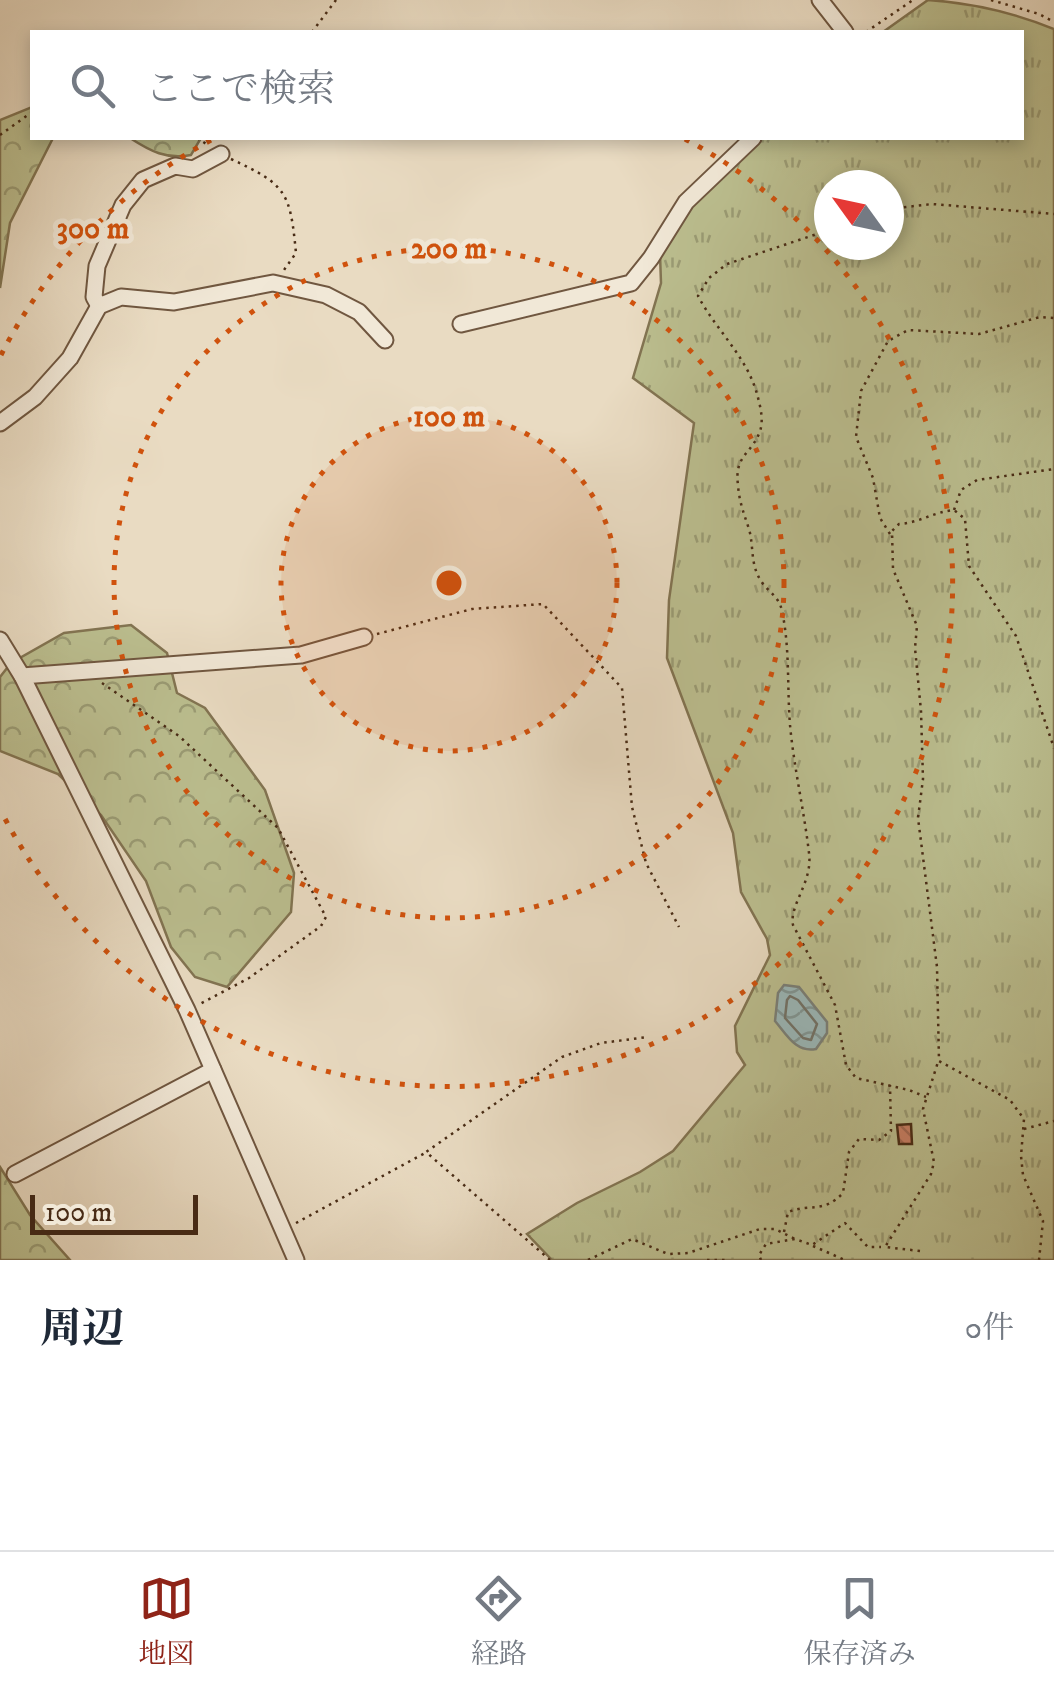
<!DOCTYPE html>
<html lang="ja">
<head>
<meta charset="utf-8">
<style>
  body { margin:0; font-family:"IM FELL DW Pica","Noto Serif JP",serif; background:#f2f2f3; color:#1f2937 }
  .compass { position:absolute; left:814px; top:170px; width:90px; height:90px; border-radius:50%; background:#fff; box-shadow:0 5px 15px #0003; rotate:303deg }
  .scale { position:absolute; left:30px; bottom:25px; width:168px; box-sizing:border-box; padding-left:10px; border:5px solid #482b15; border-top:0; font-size:28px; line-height:35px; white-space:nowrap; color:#482b15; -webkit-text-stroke:8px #f1e8d7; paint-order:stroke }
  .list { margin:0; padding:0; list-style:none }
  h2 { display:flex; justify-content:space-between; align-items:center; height:130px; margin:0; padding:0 40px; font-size:42px }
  h2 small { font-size:32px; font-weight:400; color:#747a83 }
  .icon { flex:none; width:55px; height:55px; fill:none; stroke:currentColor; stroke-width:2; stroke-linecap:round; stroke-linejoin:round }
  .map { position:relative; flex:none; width:1054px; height:1260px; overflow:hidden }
  .search { position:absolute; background:#fff; box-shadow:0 5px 15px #0003; left:30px; right:30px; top:30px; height:110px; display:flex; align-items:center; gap:25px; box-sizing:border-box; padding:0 35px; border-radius:0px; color:#747a83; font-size:38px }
  .sheet { height:290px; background:#fff }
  nav { display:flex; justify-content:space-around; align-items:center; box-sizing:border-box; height:140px; border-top:2px solid #e0e1e3; background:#fff; font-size:28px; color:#747a83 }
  nav a { display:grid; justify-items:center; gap:5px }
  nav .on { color:#8f2418 }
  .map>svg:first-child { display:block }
  .grass { fill:url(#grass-tufts); stroke:#827452; stroke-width:2.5; fill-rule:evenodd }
  .forest { fill:url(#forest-crowns); stroke:#827452; stroke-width:2.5 }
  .water { fill:url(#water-waves); stroke:#798079; stroke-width:2.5 }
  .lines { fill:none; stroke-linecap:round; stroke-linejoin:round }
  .shore { stroke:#717268; stroke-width:2.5 }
  .building { fill:url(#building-back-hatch); stroke:#482b15; stroke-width:2.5 }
  .minor-casing { stroke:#705740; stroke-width:19 }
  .path { stroke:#482b15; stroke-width:2.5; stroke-dasharray:2.5 5; stroke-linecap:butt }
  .minor { stroke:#f1e8d7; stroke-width:15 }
  .ring { fill:none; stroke:#d0520d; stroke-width:5; stroke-dasharray:5 10 }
  .centre { fill:#d0520d; stroke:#f1e8d7; stroke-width:5 }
  .ring-label { font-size:30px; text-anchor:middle; font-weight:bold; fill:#d0520d; stroke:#f1e8d7; stroke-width:10; stroke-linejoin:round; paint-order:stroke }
</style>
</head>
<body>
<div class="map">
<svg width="1054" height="1260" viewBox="0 0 1054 1260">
  <defs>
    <pattern id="grass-tufts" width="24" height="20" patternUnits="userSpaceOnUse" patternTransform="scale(2.5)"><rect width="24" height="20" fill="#bbbe8f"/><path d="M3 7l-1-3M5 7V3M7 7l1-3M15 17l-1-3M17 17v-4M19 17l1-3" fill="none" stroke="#9a9b74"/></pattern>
    <pattern id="forest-crowns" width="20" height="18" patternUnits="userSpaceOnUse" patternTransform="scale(2.5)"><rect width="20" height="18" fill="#bbbe8f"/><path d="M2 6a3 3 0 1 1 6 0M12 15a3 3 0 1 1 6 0" fill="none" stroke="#9a9b74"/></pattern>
    <pattern id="water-waves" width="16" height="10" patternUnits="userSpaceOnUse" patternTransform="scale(2.5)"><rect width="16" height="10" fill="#9ab9bb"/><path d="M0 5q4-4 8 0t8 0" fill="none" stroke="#809797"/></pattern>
    <pattern id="building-back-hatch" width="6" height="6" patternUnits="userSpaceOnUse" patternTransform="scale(2.5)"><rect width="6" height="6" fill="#c97f65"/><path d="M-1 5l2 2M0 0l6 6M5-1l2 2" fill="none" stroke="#a56852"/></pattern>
  </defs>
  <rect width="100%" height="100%" fill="#e9dbc2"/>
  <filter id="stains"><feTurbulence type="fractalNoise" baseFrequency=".002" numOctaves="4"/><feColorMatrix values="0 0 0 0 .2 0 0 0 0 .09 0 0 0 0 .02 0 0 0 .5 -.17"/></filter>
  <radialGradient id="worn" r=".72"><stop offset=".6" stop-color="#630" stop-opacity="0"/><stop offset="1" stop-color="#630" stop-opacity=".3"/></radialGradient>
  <path class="grass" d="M928 0C974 3 1012 12 1054 29V1260H552L527 1234 577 1203 640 1172 673 1151 745 1065 737 1052 735 1026 770 955 767 939 741 892 733 833 667 658 669 600 694 423 633 378 661 283 660 254 691 203 757 138H1022V32H883ZM829 185H889V245H829Z"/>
  <g class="forest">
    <path d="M32 107V138H53L10 223 0 288V120Z"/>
    <path d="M130 138H201L191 155C167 160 150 151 130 138Z"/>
    <path d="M131 625 167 653 177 693 205 708 265 790 294 873 291 912 227 987 195 977 171 947 146 881 101 815 58 774 0 751V677L11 663 64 633Z"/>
    <path d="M0 1167 30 1215 70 1260H0Z"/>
  </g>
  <path class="water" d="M784 985 799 987 827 1022V1033L816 1049C796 1053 787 1035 775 1021L778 993Z"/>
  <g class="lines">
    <path class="shore" d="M790 996 798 1000 817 1024 811 1040 803 1038 785 1018 787 1000Z"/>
  </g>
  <path class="building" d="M911 1124 912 1144H899L897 1125Z"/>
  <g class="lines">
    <defs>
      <g id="minor">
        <path d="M820 0 845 32"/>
        <path d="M99 306 94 297 97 266 123 205 143 180 175 166 193 169 221 154"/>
        <path d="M461 324 631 283 651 258 686 202 753 138"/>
        <path d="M0 423 35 397 70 358 99 306 121 297 174 302 273 283 326 295 359 312 385 340"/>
        <path d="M0 640 22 676 187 1010 296 1260"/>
        <path d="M22 676 301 655 364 637"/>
        <path d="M15 1174 213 1070"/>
      </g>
    </defs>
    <use href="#minor" class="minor-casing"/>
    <g class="path">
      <path d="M991 0 1039 14 1054 22"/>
      <path d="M312 32 336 0"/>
      <path d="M866 32 913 0"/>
      <path d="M0 135 32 112"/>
      <path d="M197 138 208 145"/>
      <path d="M231 159C287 185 290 192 296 253L284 270"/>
      <path d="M889 209 932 204 1054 214"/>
      <path d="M829 230 727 264 709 278 698 296C716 330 747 357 757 394 760 405 764 420 760 431 752 454 734 455 738 485 739 501 744 514 749 529 754 547 750 564 761 581 768 592 779 596 782 611 790 648 787 687 790 725 794 768 804 810 809 853 813 882 789 905 793 925L835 1005 846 1065 856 1078 909 1090 926 1097"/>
      <path d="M954 510 961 490 977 480 1054 469"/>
      <path d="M890 534 880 518 873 478 856 437 861 391 888 341 908 330 979 334 1040 317 1054 318"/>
      <path d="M377 634 472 609 543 604 622 688 632 807 646 863 679 927"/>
      <path d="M102 683 179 736 278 828 326 917 321 926 249 978 198 1005"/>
      <path d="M1024 1129 1054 1121"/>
      <path d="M296 1223 425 1153"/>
      <path d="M784 1232 788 1212C811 1203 823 1214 843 1193L849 1152 859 1139 879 1140 891 1131 890 1085"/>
      <path d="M813 1246 845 1260"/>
      <path d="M920 1251 885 1247 931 1174 934 1162 923 1109 938 1062"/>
      <path d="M550 1260 426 1152 562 1057 601 1043 648 1037"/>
      <path d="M588 1260 632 1239 668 1254 688 1253 760 1229H775L795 1239"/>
      <path d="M707 1260H727"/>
      <path d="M761 1260 759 1255 766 1244 795 1239 812 1245 845 1223 868 1247H881"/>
      <path d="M1039 1260 1043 1221 1023 1175 1021 1156 1024 1119 1010 1100 939 1061 937 967 918 818 923 779 921 711 915 648 917 626 893 569 892 531 899 524C919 523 933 512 954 510L965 519 969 566 1016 636 1054 748"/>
    </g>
    <use href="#minor" class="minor"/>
  </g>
  <circle cx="449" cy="583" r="168" fill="#d0520d" fill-opacity=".12"/>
  <g class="ring">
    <circle cx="449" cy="583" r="168"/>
    <circle cx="449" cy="583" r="335"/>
    <path d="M1 355A503 503 0 0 1 213 139M685 139A503 503 0 1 1 1 811"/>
  </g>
  <circle cx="449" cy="583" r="15" class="centre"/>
  <g class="ring-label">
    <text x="93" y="238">300 m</text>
    <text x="449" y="258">200 m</text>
    <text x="449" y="426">100 m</text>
  </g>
  <rect width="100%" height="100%" filter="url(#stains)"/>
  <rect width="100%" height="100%" fill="url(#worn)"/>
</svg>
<svg class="compass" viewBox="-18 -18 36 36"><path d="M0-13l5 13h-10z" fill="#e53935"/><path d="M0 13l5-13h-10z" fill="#747a83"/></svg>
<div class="scale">100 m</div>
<div class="search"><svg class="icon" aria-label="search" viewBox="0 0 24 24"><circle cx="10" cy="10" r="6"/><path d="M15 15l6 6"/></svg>ここで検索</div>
</div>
<section class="sheet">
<h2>周辺<small>0件</small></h2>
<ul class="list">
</ul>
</section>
<nav>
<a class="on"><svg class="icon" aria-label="map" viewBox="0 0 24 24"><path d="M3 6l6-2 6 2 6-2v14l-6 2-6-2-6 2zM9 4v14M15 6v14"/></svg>地図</a>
<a><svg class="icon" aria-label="directions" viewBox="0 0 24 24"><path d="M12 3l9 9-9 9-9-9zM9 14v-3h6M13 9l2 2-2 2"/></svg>経路</a>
<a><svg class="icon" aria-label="saved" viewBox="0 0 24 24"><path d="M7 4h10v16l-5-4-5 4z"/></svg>保存済み</a>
</nav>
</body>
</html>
